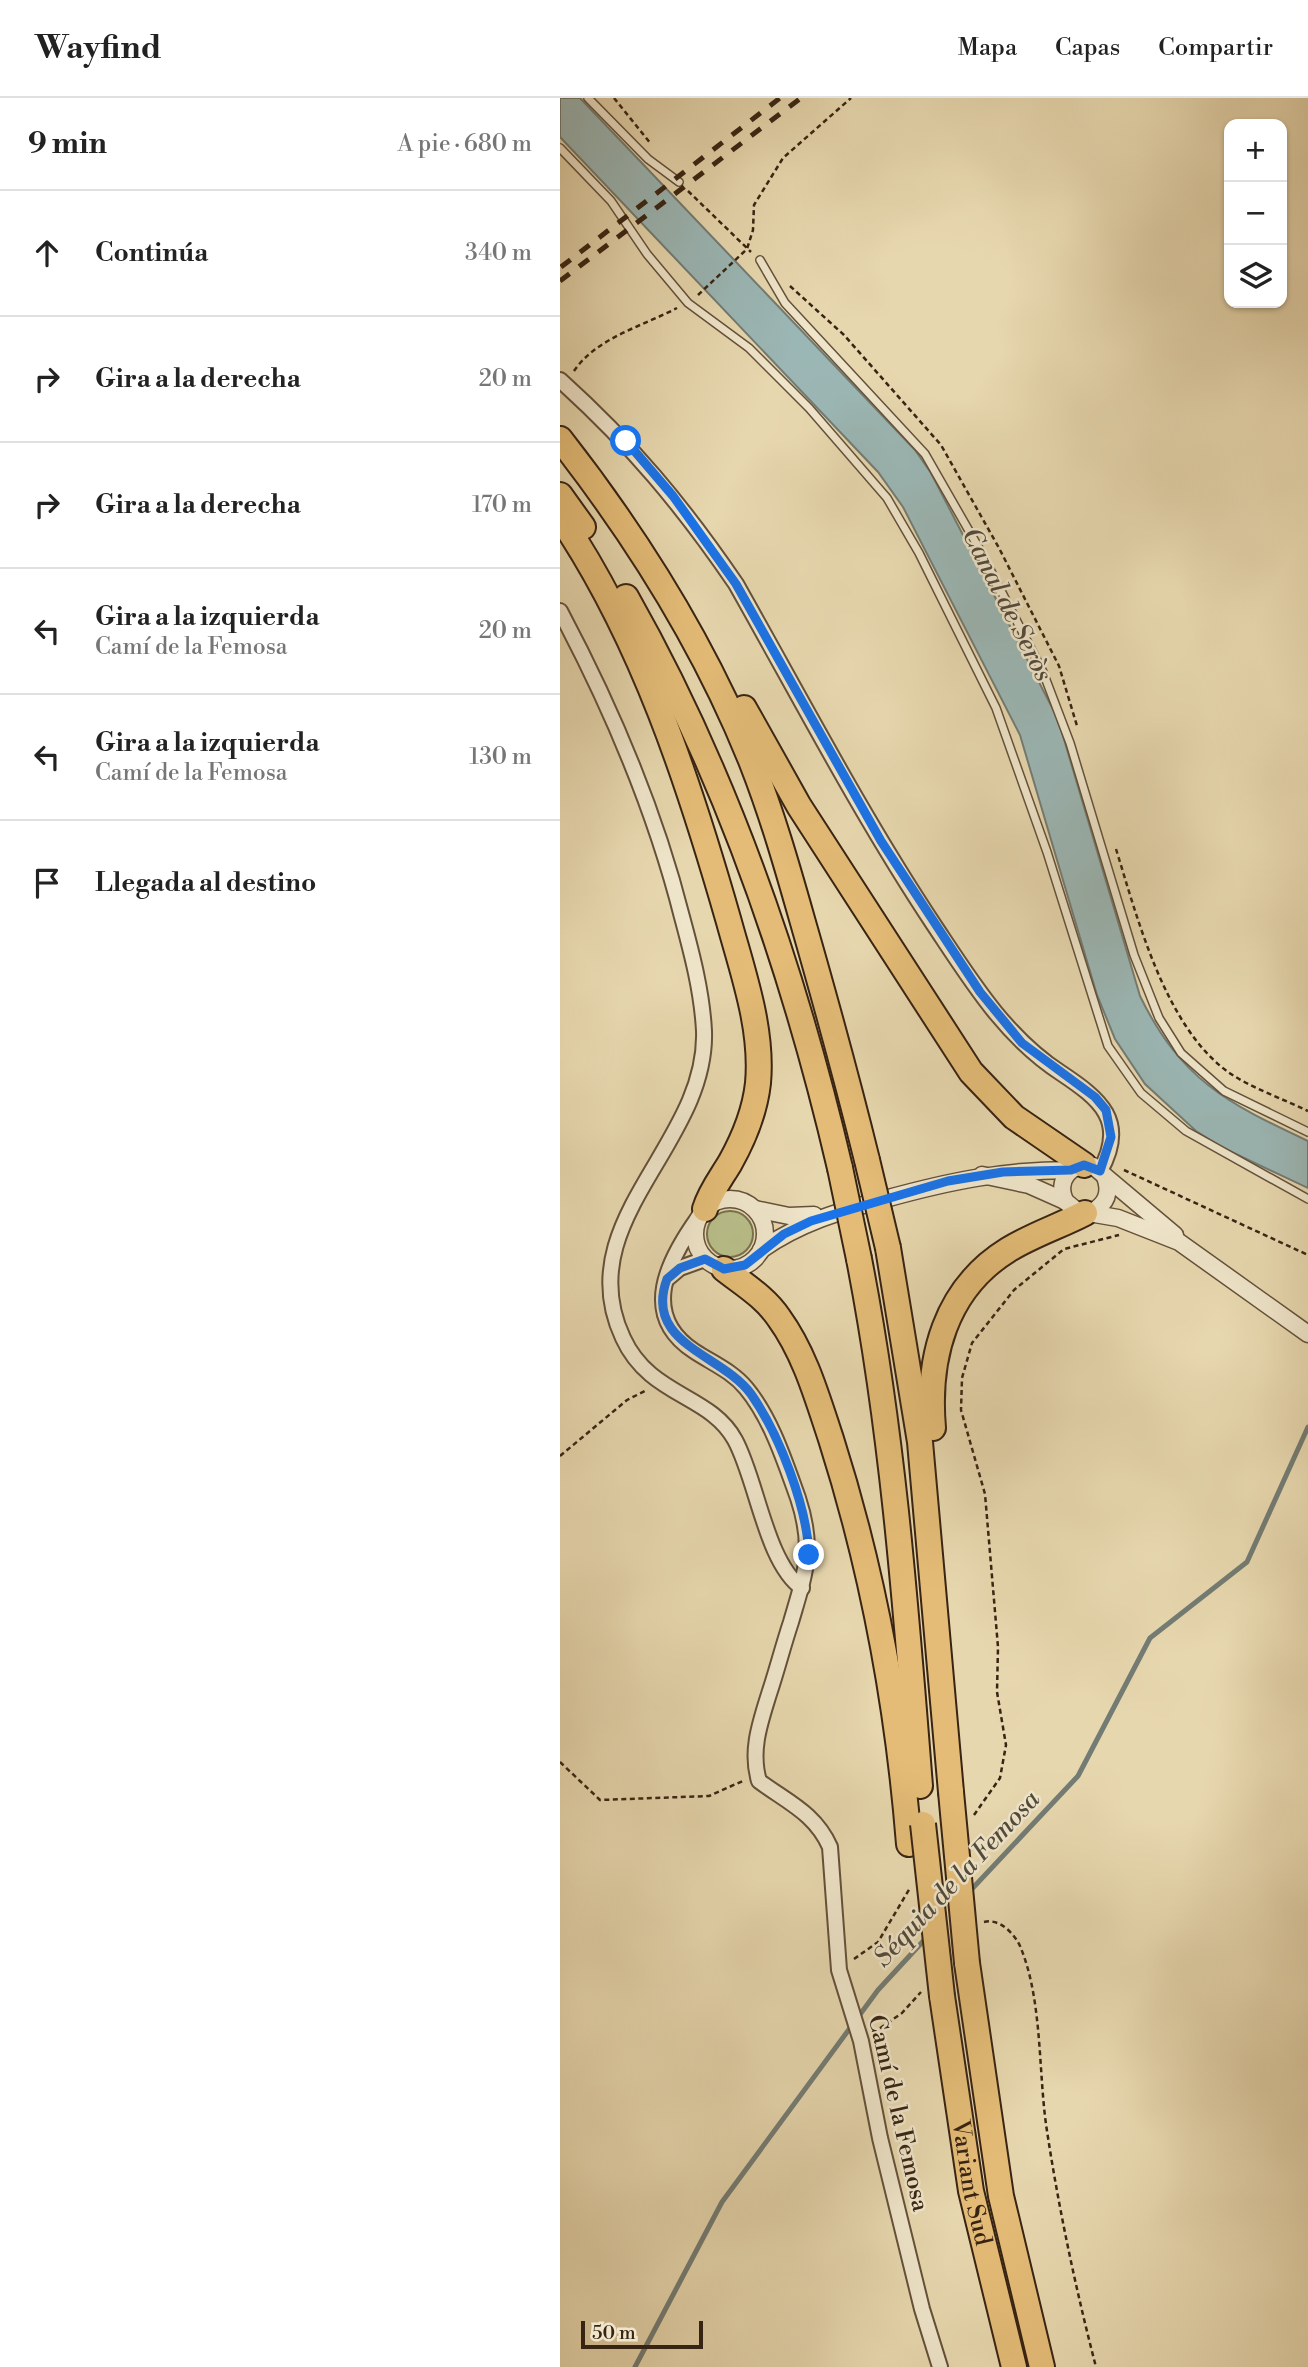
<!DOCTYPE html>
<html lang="es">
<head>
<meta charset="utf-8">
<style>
  body { margin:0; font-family:"Libre Bodoni",serif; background:#f6f6f6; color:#222 }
  .controls { position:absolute; right:21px; top:21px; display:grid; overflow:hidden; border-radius:14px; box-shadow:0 2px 5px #0004 }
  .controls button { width:63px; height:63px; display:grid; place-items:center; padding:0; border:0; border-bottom:2px solid #e0e0e0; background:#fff; color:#222; font:35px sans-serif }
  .scale { position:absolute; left:21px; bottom:18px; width:122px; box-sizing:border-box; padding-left:7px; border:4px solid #382413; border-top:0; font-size:19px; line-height:24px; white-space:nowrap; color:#382413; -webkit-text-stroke:5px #efe5ca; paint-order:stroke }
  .stop { position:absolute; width:21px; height:21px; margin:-16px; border:5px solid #1a73e8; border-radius:50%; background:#fff }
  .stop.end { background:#1a73e8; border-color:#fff; box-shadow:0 2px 7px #0008 }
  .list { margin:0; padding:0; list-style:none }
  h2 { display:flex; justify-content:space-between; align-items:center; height:91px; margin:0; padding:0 28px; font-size:30px }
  h2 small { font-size:23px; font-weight:400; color:#767676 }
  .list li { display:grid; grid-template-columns:46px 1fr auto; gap:21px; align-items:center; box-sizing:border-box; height:126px; padding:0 28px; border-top:2px solid #e0e0e0 }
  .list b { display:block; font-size:26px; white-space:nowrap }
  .list p { margin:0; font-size:23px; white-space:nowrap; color:#767676 }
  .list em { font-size:23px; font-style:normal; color:#767676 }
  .icon { flex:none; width:38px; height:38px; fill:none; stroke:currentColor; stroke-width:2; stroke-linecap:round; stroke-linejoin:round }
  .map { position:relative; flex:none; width:748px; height:2269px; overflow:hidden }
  header { display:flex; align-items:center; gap:42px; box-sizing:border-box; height:98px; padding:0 35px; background:#fff; border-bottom:2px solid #e0e0e0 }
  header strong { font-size:33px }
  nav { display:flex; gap:38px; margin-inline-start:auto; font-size:24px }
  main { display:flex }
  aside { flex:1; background:#fff }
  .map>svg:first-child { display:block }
  .green { fill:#b8be89; stroke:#78714e; stroke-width:2 }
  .water { fill:#9bb7b5; stroke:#737c74; stroke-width:2 }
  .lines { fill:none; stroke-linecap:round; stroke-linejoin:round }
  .stream { stroke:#737c74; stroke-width:5 }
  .service-casing { stroke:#64513a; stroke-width:10 }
  .minor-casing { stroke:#64513a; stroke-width:18 }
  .tertiary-casing { stroke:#64513a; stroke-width:19 }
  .motorway-casing { stroke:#382413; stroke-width:28 }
  .path { stroke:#382413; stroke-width:2.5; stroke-dasharray:5 3.5; stroke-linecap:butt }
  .service { stroke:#efe5ca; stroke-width:7 }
  .minor { stroke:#efe5ca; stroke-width:14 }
  .tertiary { stroke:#efe5ca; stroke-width:16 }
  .motorway { stroke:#e4bc77; stroke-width:24 }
  .rail { stroke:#382413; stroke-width:5; stroke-dasharray:12 12; stroke-linecap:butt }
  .motorway-bridge-casing { stroke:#382413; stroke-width:28; stroke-linecap:butt }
  .motorway-bridge { stroke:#e4bc77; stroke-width:24 }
  .route { stroke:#1a73e8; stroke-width:9 }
  .labels { text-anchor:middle; stroke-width:5; stroke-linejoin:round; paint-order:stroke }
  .street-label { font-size:24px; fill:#382413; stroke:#efe5ca }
  .water-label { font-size:26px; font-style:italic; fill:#51493c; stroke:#efe5ca }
</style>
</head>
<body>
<header>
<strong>Wayfind</strong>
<nav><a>Mapa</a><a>Capas</a><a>Compartir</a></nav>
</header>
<main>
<aside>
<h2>9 min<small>A pie · 680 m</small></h2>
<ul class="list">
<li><svg class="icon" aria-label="ahead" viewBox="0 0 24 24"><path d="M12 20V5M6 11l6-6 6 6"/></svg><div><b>Continúa</b></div><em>340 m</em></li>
<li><svg class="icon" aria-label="right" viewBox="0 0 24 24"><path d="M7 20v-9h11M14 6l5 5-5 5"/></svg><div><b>Gira a la derecha</b></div><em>20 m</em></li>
<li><svg class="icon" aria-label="right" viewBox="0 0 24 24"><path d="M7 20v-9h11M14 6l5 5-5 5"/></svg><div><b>Gira a la derecha</b></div><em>170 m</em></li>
<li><svg class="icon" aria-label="left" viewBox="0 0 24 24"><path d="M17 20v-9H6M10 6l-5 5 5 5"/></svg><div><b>Gira a la izquierda</b><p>Camí de la Femosa</p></div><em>20 m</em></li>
<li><svg class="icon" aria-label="left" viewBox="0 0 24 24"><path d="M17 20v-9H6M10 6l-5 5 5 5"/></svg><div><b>Gira a la izquierda</b><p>Camí de la Femosa</p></div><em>130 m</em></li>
<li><svg class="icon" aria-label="arrive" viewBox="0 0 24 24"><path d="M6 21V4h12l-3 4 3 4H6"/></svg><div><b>Llegada al destino</b></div></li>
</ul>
</aside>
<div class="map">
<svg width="748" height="2269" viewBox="0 0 748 2269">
  <rect width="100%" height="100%" fill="#e7d7ae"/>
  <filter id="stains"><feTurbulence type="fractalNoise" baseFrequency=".00286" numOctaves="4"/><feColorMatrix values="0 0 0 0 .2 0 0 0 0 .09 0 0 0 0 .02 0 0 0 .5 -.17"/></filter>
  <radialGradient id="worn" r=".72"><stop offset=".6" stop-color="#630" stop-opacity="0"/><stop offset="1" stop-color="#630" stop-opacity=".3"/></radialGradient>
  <circle class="green" cx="170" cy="1136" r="23"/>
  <path class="water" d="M0 0H20L355 352 371 375 498 621 580 898C621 982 667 1005 748 1043V1090L663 1050 636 1033 585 986 555 941 537 897 460 637 343 409 318 374 0 39Z"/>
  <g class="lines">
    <g class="stream">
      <path d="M410 1793 518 1678 590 1540 687 1464 748 1329"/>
      <path d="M75 2269 162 2104 318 1892 367 1839"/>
    </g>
    <defs>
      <g id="service">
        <path d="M28 0 88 61 119 84"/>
        <path d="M0 50 51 103 87 156 128 205 189 250 249 310 327 400 359 455 436 610 487 754 548 948 581 995 626 1033 748 1101"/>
        <path d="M200 162 225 205 365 356 420 452 483 574 510 645 574 857 599 920 621 955 664 993 748 1034"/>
      </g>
      <g id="minor">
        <path d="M0 282C71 346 122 407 176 486 241 601 301 717 374 827 410 881 445 939 501 975 540 1001 568 1023 540 1073"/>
        <path d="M0 513C52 611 95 712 122 819 132 856 142 894 144 933 148 1047 8 1123 63 1240 90 1299 150 1296 175 1342 197 1382 206 1465 242 1490"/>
        <path d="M138 1120C108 1162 79 1217 134 1253 152 1265 172 1273 186 1290 211 1320 225 1364 238 1400 255 1451 245 1476 231 1524 223 1548 217 1572 209 1596 200 1625 190 1653 199 1683 227 1704 255 1715 270 1749L279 1872 301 1943 320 2040 362 2211 380 2269"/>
        <path d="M107 1181 120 1170 145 1161"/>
      </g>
      <g id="tertiary">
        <path d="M422 1077 469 1087 505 1103 517 1113 558 1120 619 1144 748 1236"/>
        <circle cx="170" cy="1136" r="35"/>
        <path d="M505 1103C496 1082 510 1065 533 1068L615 1137"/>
        <path d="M195 1111 229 1118 254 1117"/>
        <path d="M532 1114C546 1106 551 1095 545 1079"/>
        <path d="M201 1152C239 1125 280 1113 325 1101 390 1083 444 1072 511 1072"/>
      </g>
      <g id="motorway">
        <path d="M0 341C76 438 146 550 192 665 212 716 227 768 242 821 265 901 287 981 307 1062"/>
        <path d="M0 397 23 429"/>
        <path d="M0 419C82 540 129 684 169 824 183 875 203 931 198 985 195 1013 184 1040 170 1065 161 1080 150 1094 145 1111"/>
        <path d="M66 499C166 675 234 873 280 1070"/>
        <path d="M184 610 239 708 411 974 454 1019 524 1067"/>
        <path d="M328 1150 360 1344 391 1694"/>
        <path d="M299 1161C333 1335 346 1511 360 1688"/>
        <path d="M164 1171C183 1186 205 1199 219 1220 245 1256 257 1299 271 1341 313 1473 338 1608 349 1746"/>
        <path d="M373 1330C367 1260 385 1191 448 1152 472 1137 500 1128 525 1115"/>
        <path d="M407 1865 441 2098 482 2269"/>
        <path id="s1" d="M382 1898 411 2093 454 2269"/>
      </g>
    </defs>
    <use href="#service" class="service-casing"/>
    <use href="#minor" class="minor-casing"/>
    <use href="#tertiary" class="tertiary-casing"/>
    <use href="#motorway" class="motorway-casing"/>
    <g class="path">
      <path d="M54 0 91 46"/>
      <path d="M128 93 191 154"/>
      <path d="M230 188 284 237 381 347 439 450 499 568 517 628"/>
      <path d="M138 197 187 151 193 132 194 107 223 60 291 0"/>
      <path d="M14 273C36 240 83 228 117 210"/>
      <path d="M556 751C578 822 606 932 671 976 694 991 723 1001 748 1013"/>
      <path d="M564 1072 748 1157"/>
      <path d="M0 1358 67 1302 87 1292"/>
      <path d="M0 1664 40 1702 149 1698 185 1682"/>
      <path d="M414 1717 440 1680 446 1647 437 1594 438 1549 425 1396 401 1312 402 1280 412 1245 454 1192 504 1151 559 1137"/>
      <path d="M424 1824C439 1820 454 1835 460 1848 483 1902 478 1976 487 2033 499 2112 516 2192 536 2269"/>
      <path d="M294 1861 318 1844 350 1790"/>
      <path d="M313 1935 342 1915 361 1894"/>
    </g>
    <use href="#service" class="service"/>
    <use href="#minor" class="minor"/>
    <use href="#tertiary" class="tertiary"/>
    <use href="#motorway" class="motorway"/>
    <g class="rail">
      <path d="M1 169 220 0"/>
      <path d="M0 183 241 0"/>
    </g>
    <defs>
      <g id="motorway-bridge">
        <path d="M307 1062 328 1150"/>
        <path d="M280 1070 299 1161"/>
        <path d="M391 1694 407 1865"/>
        <path d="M363 1726 382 1898"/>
      </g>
    </defs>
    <use href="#motorway-bridge" class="motorway-bridge-casing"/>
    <use href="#motorway-bridge" class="motorway-bridge"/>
  </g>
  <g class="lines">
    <path class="route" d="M66 343 113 398 176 486 321 743 420 894 462 945 535 999 546 1012 551 1039 540 1073 524 1067 511 1072 443 1074 388 1083 251 1123 224 1136 185 1167 164 1171 145 1161 120 1170 107 1181C83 1246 162 1256 191 1296 219 1336 247 1408 249 1457"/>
  </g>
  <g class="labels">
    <g class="street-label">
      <text transform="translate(339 2015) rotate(77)" y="8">Camí de la Femosa</text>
      <text dy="8" stroke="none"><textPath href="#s1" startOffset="189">Variant Sud</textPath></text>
    </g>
    <g class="water-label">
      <text transform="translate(448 506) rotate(63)" y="9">Canal de Seròs</text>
      <text transform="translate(396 1780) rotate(-47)" y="9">Séquia de la Femosa</text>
    </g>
  </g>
  <rect width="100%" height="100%" filter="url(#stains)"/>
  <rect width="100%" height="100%" fill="url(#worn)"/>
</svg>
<div class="controls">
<button>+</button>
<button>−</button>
<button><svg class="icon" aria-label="layers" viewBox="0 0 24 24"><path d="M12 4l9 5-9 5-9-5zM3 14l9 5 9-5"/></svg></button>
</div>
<div class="scale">50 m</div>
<div class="stop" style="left:66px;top:343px"></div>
<div class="stop end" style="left:249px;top:1457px"></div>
</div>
</main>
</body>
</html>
